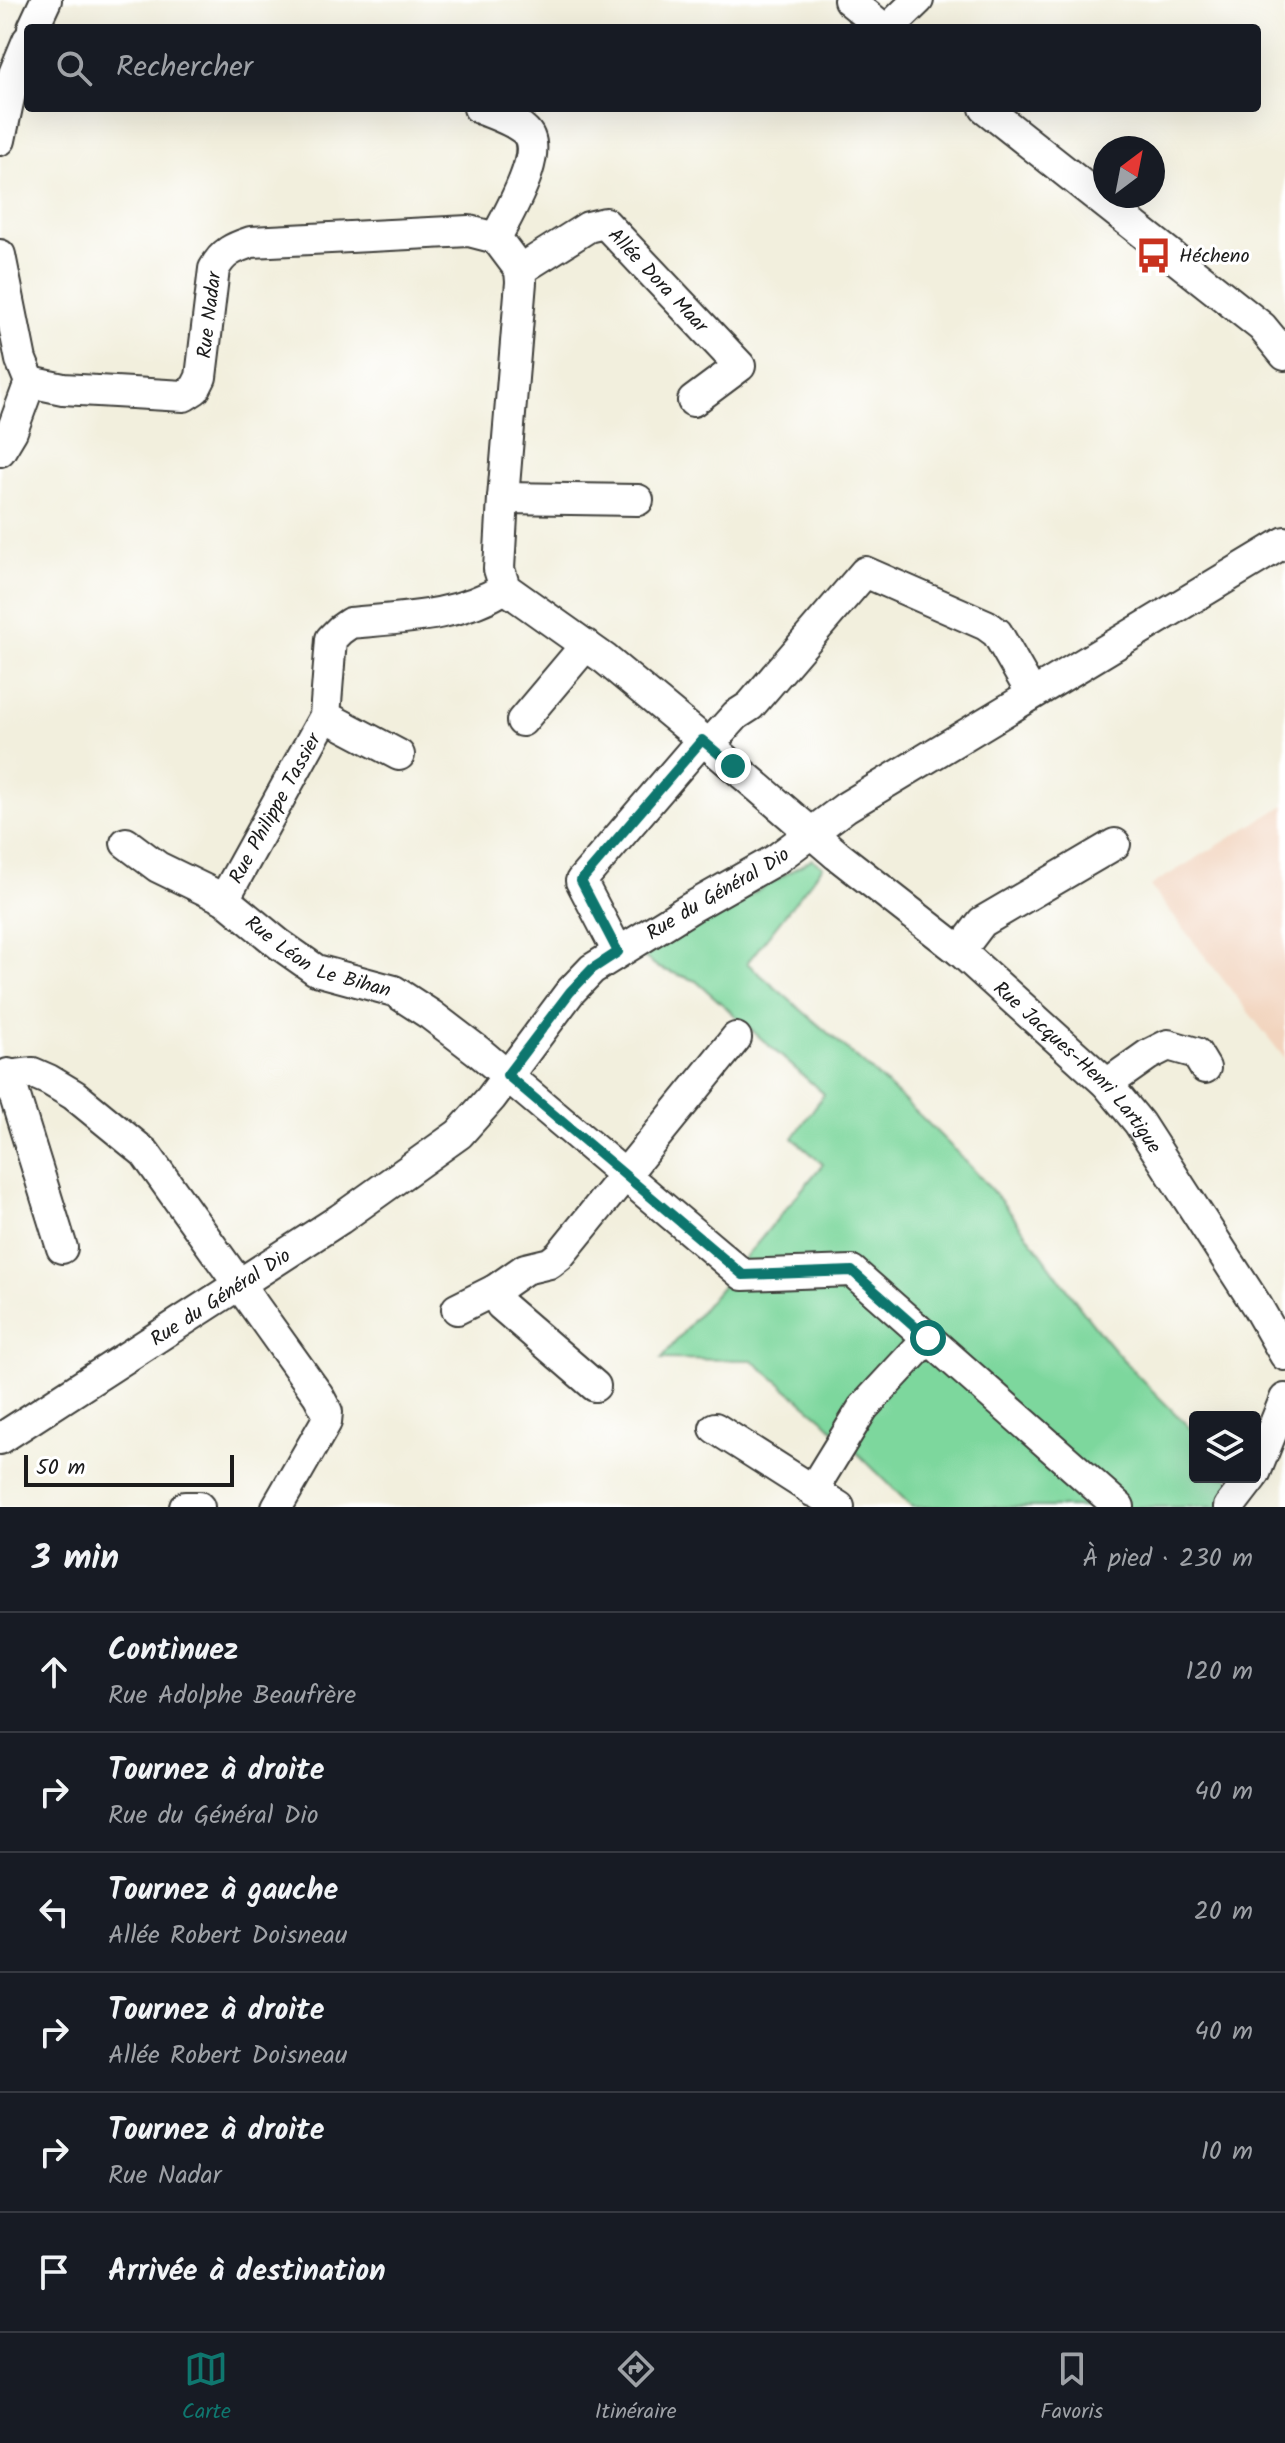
<!DOCTYPE html>
<html lang="fr">
<head>
<meta charset="utf-8">
<style>
  body { margin:0; font-family:Kalam,sans-serif; background:#20242c; color:#f1f3f6 }
  .controls { position:absolute; right:24px; bottom:24px; display:grid; overflow:hidden; border-radius:8px; box-shadow:0 8px 32px #0002 }
  .controls button { width:72px; height:72px; display:grid; place-items:center; padding:0; border:0; border-bottom:2px solid #363941; background:#171b24; color:#f1f3f6; font:40px sans-serif }
  .compass { position:absolute; left:1093px; top:136px; width:72px; height:72px; border-radius:50%; background:#171b24; box-shadow:0 8px 32px #0002; rotate:32deg }
  .scale { position:absolute; left:24px; bottom:20px; width:210px; box-sizing:border-box; padding-left:8px; border:4px solid #1c1c1c; border-top:0; font-size:22px; line-height:28px; white-space:nowrap; color:#1c1c1c; -webkit-text-stroke:6px #fff; paint-order:stroke }
  .stop { position:absolute; width:24px; height:24px; margin:-18px; border:6px solid #0f766e; border-radius:50%; background:#fff }
  .stop.end { background:#0f766e; border-color:#fff; box-shadow:0 2px 8px #0008 }
  .list { margin:0; padding:0; list-style:none }
  h2 { display:flex; justify-content:space-between; align-items:center; height:104px; margin:0; padding:0 32px; font-size:34px }
  h2 small { font-size:26px; font-weight:400; color:#9ea1a6 }
  .list li { display:grid; grid-template-columns:52px 1fr auto; gap:24px; align-items:center; box-sizing:border-box; height:120px; padding:0 32px; border-top:2px solid #363941 }
  .list b { display:block; font-size:30px; white-space:nowrap }
  .list p { margin:0; font-size:26px; white-space:nowrap; color:#9ea1a6 }
  .list em { font-size:26px; font-style:normal; color:#9ea1a6 }
  .icon { flex:none; width:44px; height:44px; fill:none; stroke:currentColor; stroke-width:2; stroke-linecap:round; stroke-linejoin:round }
  .map { position:relative; flex:none; width:1285px; height:1507px; overflow:hidden }
  .search { position:absolute; background:#171b24; box-shadow:0 8px 32px #0002; left:24px; right:24px; top:24px; height:88px; display:flex; align-items:center; gap:20px; box-sizing:border-box; padding:0 28px; border-radius:8px; color:#9ea1a6; font-size:30px }
  .sheet { height:824px; background:#171b24 }
  nav { display:flex; justify-content:space-around; align-items:center; box-sizing:border-box; height:112px; border-top:2px solid #363941; background:#171b24; font-size:22px; color:#9ea1a6 }
  nav a { display:grid; justify-items:center; gap:4px }
  nav .on { color:#0f766e }
  .map>svg:first-child { display:block }
  .built { fill:#f2d4be }
  .green { fill:#7dd79d; stroke:#4c7a5c; stroke-width:2 }
  .lines { fill:none; stroke-linecap:round; stroke-linejoin:round }
  .minor-casing { stroke:#3c3c39; stroke-width:34 }
  .minor { stroke:#fff; stroke-width:30 }
  .route { stroke:#0f766e; stroke-width:10 }
  .labels { text-anchor:middle; stroke-width:6; stroke-linejoin:round; paint-order:stroke }
  .poi-label { font-size:20px; fill:#1c1c1c; stroke:#fff; text-anchor:start }
  .street-label { font-size:20px; fill:#1c1c1c; stroke:#fff }
</style>
</head>
<body>
<div class="map">
<svg width="1285" height="1507" viewBox="0 0 1285 1507">
  <rect width="100%" height="100%" fill="#fff"/>
  <filter id="ink" filterUnits="userSpaceOnUse"><feTurbulence type="fractalNoise" baseFrequency=".0125" numOctaves="2"/><feDisplacementMap in="SourceGraphic" scale="16" xChannelSelector="R" yChannelSelector="G"/><feConvolveMatrix kernelMatrix="1 2 1 2 8 2 1 2 1" color-interpolation-filters="sRGB"/></filter>
  <filter id="wash" filterUnits="userSpaceOnUse"><feTurbulence type="fractalNoise" baseFrequency=".006" numOctaves="4" result="noise"/><feDisplacementMap in="SourceGraphic" scale="32" xChannelSelector="R" yChannelSelector="G"/><feGaussianBlur stdDeviation="1.8" result="paint"/><feColorMatrix in="noise" values="0 0 0 0 0 0 0 0 0 0 0 0 0 0 0 0 0 1.4 0 .05"/><feComposite in="paint" operator="in"/></filter>
  <g filter="url(#wash)">
    <rect width="100%" height="100%" fill="#f2efdd"/>
    <path class="built" d="M1285 805V1059L1150 886Z"/>
    <path class="green" d="M812 859 823 866 747 963C829 1035 916 1104 988 1186 1028 1230 1058 1280 1095 1326 1125 1365 1160 1398 1195 1433V1477H1228L1246 1507H912L823 1419 752 1360 661 1359 823 1164 793 1138 824 1094 696 981 659 968 644 957Z"/>
  </g>
  <g filter="url(#ink)">
    <g class="lines">
      <defs>
        <g id="minor">
          <path d="M849 0 883 28"/>
          <path d="M33 28 46 0"/>
          <path d="M889 28 918 0"/>
          <path id="s1" d="M479 108C493 114 513 120 524 130 548 150 507 215 496 238L520 270 521 282 503 498 499 569 505 588 605 659 709 745 837 855 960 951 1107 1084 1139 1123 1257 1306 1285 1355"/>
          <path d="M985 108 1262 327 1285 355"/>
          <path d="M0 140 14 74 28 40"/>
          <path d="M0 255 21 360 30 382 12 431 0 451"/>
          <path id="s2" d="M520 270 588 227 605 223 740 366 693 401"/>
          <path id="s3" d="M30 382 63 389 184 396 195 389 201 377 214 269C223 252 233 248 251 242L469 231 496 238"/>
          <path d="M503 498 638 500"/>
          <path d="M325 716 399 755"/>
          <path d="M522 721 586 645"/>
          <path d="M709 745 736 715 750 706 865 572 986 625 997 633 1032 694"/>
          <path id="s4" d="M126 843 158 867 224 899 279 944 316 970 394 991 431 1015 478 1051 743 1275 852 1271 1119 1507"/>
          <path id="s5" d="M224 899 325 716 331 639 340 630 350 623C404 618 458 617 505 588"/>
          <path d="M960 951 982 922 1115 844"/>
          <path d="M618 952 581 881 702 740"/>
          <path d="M8 1074 62 1248"/>
          <path d="M0 1077 33 1073 49 1080 74 1095 145 1153 318 1395 327 1412 326 1422 277 1507"/>
          <path d="M1107 1084 1148 1055 1168 1045 1196 1053 1205 1068"/>
          <path d="M495 1290 501 1305 595 1386"/>
          <path d="M457 1309 495 1290 525 1269 550 1263 559 1256 736 1038"/>
          <path d="M715 1428 839 1507"/>
          <path id="s6" d="M0 1439 340 1219 459 1134 491 1098 570 992 592 969 692 907 775 860 846 807 1285 542"/>
          <path d="M1255 1473 1285 1399"/>
          <path d="M812 1491 863 1408 928 1338"/>
          <path d="M185 1507H199"/>
          <path d="M1229 1507 1252 1477"/>
        </g>
      </defs>
      <use href="#minor" class="minor-casing"/>
      <use href="#minor" class="minor"/>
    </g>
  </g>
  <g class="lines" filter="url(#ink)">
    <path class="route" d="M733 766 702 740 581 881 618 952 592 969 570 992 507 1075 743 1275 852 1271 928 1338"/>
  </g>
  <defs>
    <symbol id="bus-bare" viewBox="-9 -9 18 18"><path d="M-5-6H5V4H4V6H2V4H-2V6H-4V4H-5ZM-3.5-4V0h7V-4ZM-3.5 1.2v1.5H-2V1.2ZM2 1.2v1.5H3.5V1.2Z" fill="#c8321e" stroke="#fff" stroke-width="2.5" paint-order="stroke"/></symbol>
  </defs>
  <g fill-rule="evenodd">
    <use href="#bus-bare" x="1128" y="230" width="51" height="51"/>
  </g>
  <g class="labels">
    <g class="poi-label">
      <text x="1179" y="262">Hécheno</text>
    </g>
    <g class="street-label">
      <text dy="7" stroke="none"><textPath href="#s2" startOffset="176">Allée Dora Maar</textPath></text>
      <text dy="7" stroke="none"><textPath href="#s3" startOffset="244">Rue Nadar</textPath></text>
      <text dy="7" stroke="none"><textPath href="#s5" startOffset="104">Rue Philippe Tassier</textPath></text>
      <text dy="7" stroke="none"><textPath href="#s6" startOffset="910">Rue du Général Dio</textPath></text>
      <text dy="7" stroke="none"><textPath href="#s4" startOffset="226">Rue Léon Le Bihan</textPath></text>
      <text dy="7" stroke="none"><textPath href="#s1" startOffset="1276">Rue Jacques-Henri Lartigue</textPath></text>
      <text dy="7" stroke="none"><textPath href="#s6" startOffset="262">Rue du Général Dio</textPath></text>
    </g>
  </g>
</svg>
<div class="controls">
<button><svg class="icon" aria-label="layers" viewBox="0 0 24 24"><path d="M12 4l9 5-9 5-9-5zM3 14l9 5 9-5"/></svg></button>
</div>
<svg class="compass" viewBox="-18 -18 36 36"><path d="M0-13l5 13h-10z" fill="#e53935"/><path d="M0 13l5-13h-10z" fill="#9ea1a6"/></svg>
<div class="scale">50 m</div>
<div class="stop" style="left:928px;top:1338px"></div>
<div class="stop end" style="left:733px;top:766px"></div>
<div class="search"><svg class="icon" aria-label="search" viewBox="0 0 24 24"><circle cx="10" cy="10" r="6"/><path d="M15 15l6 6"/></svg>Rechercher</div>
</div>
<section class="sheet">
<h2>3 min<small>À pied · 230 m</small></h2>
<ul class="list">
<li><svg class="icon" aria-label="ahead" viewBox="0 0 24 24"><path d="M12 20V5M6 11l6-6 6 6"/></svg><div><b>Continuez</b><p>Rue Adolphe Beaufrère</p></div><em>120 m</em></li>
<li><svg class="icon" aria-label="right" viewBox="0 0 24 24"><path d="M7 20v-9h11M14 6l5 5-5 5"/></svg><div><b>Tournez à droite</b><p>Rue du Général Dio</p></div><em>40 m</em></li>
<li><svg class="icon" aria-label="left" viewBox="0 0 24 24"><path d="M17 20v-9H6M10 6l-5 5 5 5"/></svg><div><b>Tournez à gauche</b><p>Allée Robert Doisneau</p></div><em>20 m</em></li>
<li><svg class="icon" aria-label="right" viewBox="0 0 24 24"><path d="M7 20v-9h11M14 6l5 5-5 5"/></svg><div><b>Tournez à droite</b><p>Allée Robert Doisneau</p></div><em>40 m</em></li>
<li><svg class="icon" aria-label="right" viewBox="0 0 24 24"><path d="M7 20v-9h11M14 6l5 5-5 5"/></svg><div><b>Tournez à droite</b><p>Rue Nadar</p></div><em>10 m</em></li>
<li><svg class="icon" aria-label="arrive" viewBox="0 0 24 24"><path d="M6 21V4h12l-3 4 3 4H6"/></svg><div><b>Arrivée à destination</b></div></li>
</ul>
</section>
<nav>
<a class="on"><svg class="icon" aria-label="map" viewBox="0 0 24 24"><path d="M3 6l6-2 6 2 6-2v14l-6 2-6-2-6 2zM9 4v14M15 6v14"/></svg>Carte</a>
<a><svg class="icon" aria-label="directions" viewBox="0 0 24 24"><path d="M12 3l9 9-9 9-9-9zM9 14v-3h6M13 9l2 2-2 2"/></svg>Itinéraire</a>
<a><svg class="icon" aria-label="saved" viewBox="0 0 24 24"><path d="M7 4h10v16l-5-4-5 4z"/></svg>Favoris</a>
</nav>
</body>
</html>
